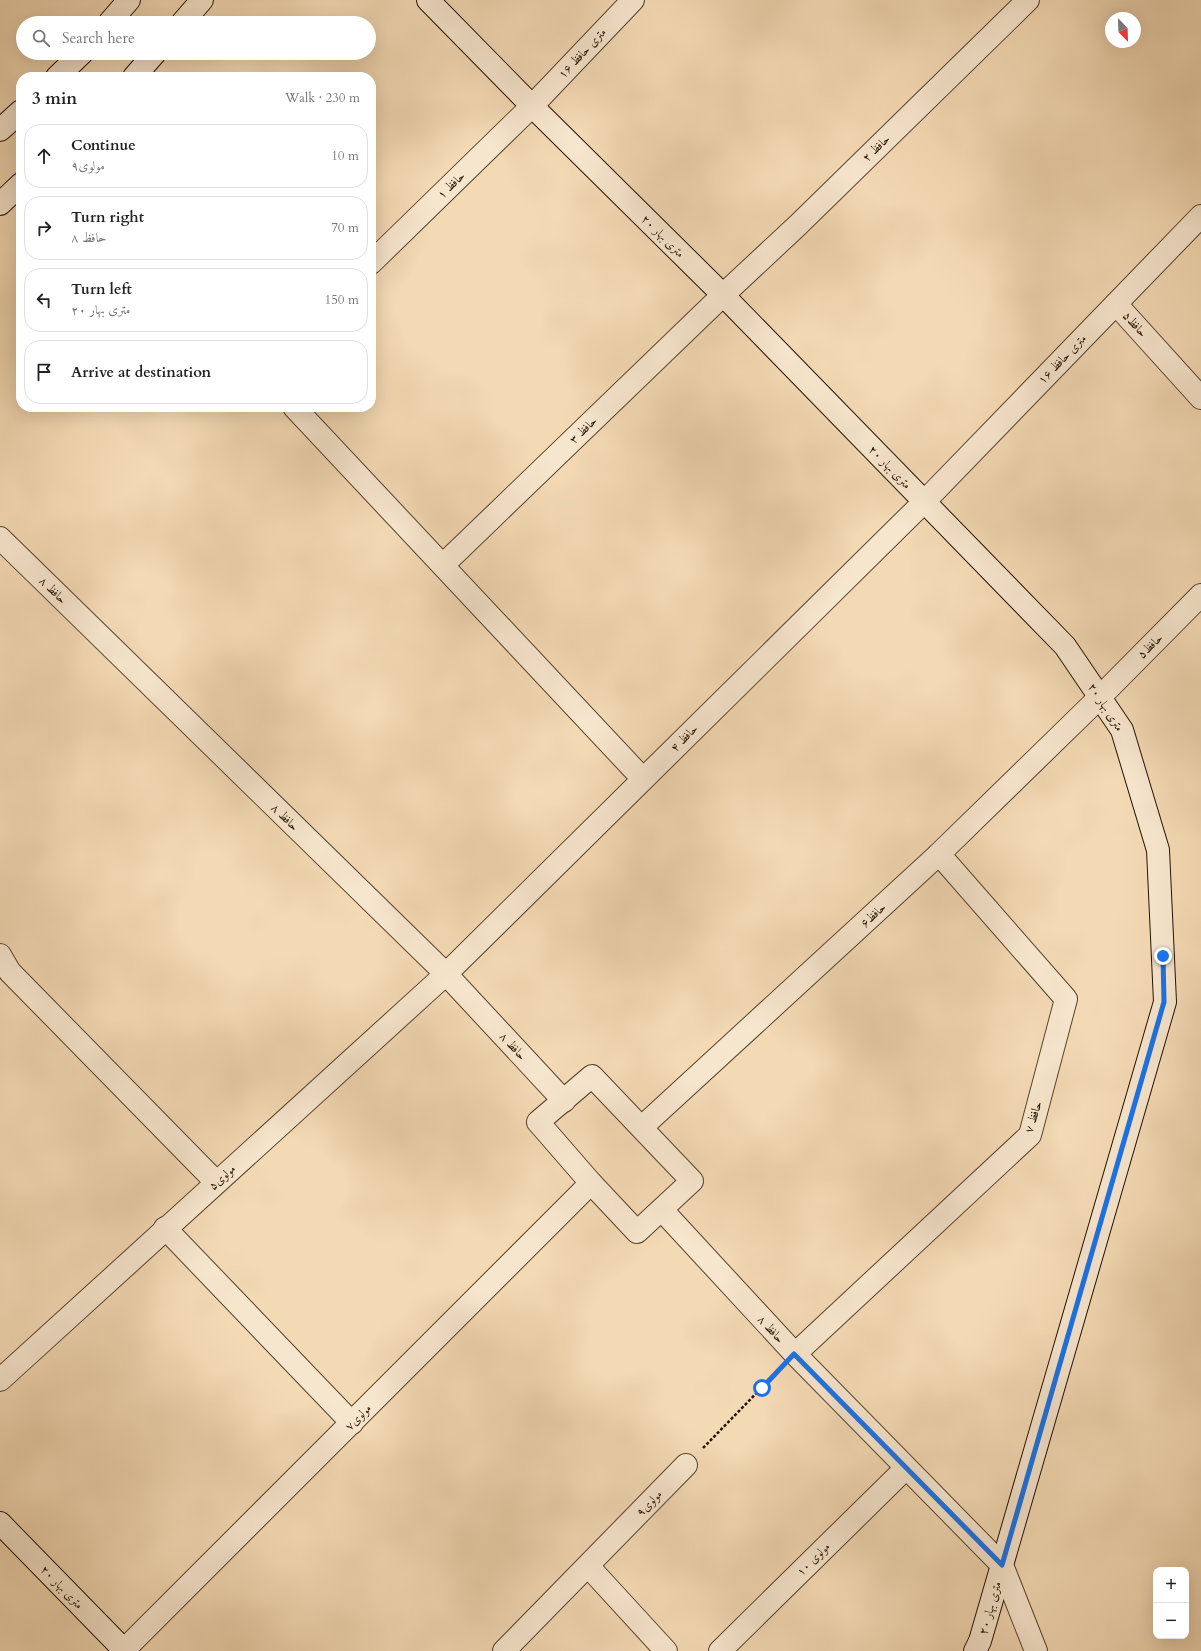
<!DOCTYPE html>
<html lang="en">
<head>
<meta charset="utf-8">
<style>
  body { margin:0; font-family:Cardo,Amiri,serif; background:#f2f2f2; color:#222 }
  .controls { position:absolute; right:12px; bottom:12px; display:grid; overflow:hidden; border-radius:8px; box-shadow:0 4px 16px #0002 }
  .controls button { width:36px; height:36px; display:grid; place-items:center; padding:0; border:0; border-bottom:1px solid #e0e0e0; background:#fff; color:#222; font:20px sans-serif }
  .compass { position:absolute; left:1105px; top:12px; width:36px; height:36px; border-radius:50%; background:#fff; box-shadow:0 4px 16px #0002; rotate:157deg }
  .stop { position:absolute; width:12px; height:12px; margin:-9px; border:3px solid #1a73e8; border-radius:50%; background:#fff }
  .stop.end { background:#1a73e8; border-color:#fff; box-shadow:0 1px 4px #0008 }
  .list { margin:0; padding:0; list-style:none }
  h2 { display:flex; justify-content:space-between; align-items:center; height:52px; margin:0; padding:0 16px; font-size:17px }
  h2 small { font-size:13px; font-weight:400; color:#767676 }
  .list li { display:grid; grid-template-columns:26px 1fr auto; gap:12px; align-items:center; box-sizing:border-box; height:64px; margin:0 8px 8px; padding:0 8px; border:1px solid #e0e0e0; border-radius:16px }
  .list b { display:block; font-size:15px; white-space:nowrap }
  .list p { margin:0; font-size:13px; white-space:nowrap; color:#767676 }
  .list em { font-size:13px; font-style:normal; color:#767676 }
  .icon { flex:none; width:22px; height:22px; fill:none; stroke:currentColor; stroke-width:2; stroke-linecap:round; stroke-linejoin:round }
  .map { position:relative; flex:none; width:1201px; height:1651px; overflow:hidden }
  .search { position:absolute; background:#fff; box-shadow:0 4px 16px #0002; left:16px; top:16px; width:360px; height:44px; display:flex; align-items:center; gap:10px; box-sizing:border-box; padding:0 14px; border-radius:22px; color:#767676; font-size:15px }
  .panel { position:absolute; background:#fff; box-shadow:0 4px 16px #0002; left:16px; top:72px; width:360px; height:340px; border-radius:16px }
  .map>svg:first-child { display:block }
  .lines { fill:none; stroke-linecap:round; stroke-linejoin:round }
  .street-casing { stroke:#56442d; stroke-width:24 }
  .secondary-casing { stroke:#221300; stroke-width:24 }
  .path { stroke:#221300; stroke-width:2.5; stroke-dasharray:3 2; stroke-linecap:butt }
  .street { stroke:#f7e6ce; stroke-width:22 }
  .secondary { stroke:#f7e6ce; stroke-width:22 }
  .route { stroke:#1a73e8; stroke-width:5 }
  .labels { text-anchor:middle; stroke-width:4; stroke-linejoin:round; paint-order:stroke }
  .street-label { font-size:12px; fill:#221300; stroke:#f7e6ce }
</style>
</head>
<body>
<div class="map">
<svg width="1201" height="1651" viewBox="0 0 1201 1651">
  <rect width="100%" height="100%" fill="#f3d9b4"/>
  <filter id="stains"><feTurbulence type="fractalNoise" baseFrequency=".005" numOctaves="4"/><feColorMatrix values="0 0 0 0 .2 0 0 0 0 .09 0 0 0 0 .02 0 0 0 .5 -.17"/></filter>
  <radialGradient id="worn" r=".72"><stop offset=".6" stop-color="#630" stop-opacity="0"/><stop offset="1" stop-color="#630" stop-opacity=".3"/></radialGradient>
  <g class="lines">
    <defs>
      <g id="street">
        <path d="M371 263 532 106 633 0"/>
        <path d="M1116 304 1201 398"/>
        <path d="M294 407 643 779"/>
        <path d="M0 538 446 974 564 1101"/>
        <path d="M443 565 723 295 798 225 1028 0"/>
        <path d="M0 955 10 972 216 1182"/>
        <path d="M592 1076 692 1181 637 1232 591 1183 538 1122Z"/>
        <path d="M642 1127 939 854 1100 697 1201 595"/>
        <path d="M662 1210 795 1354 1002 1565 1036 1651"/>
        <path d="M165 1228 352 1423"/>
        <path d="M795 1354 1030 1135 1066 999 939 854"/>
        <path d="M0 1380 446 974 924 502 1201 216"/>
        <path d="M588 1566 666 1651"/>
        <path d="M124 1650 591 1183"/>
        <path d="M504 1651 686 1465"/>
        <path d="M720 1651 906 1468"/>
      </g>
      <g id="secondary">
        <path d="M428 0 532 106 723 295 1065 646 1122 730 1158 850 1165 1002 980 1641 975 1651"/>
        <path d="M109 23 129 0"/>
        <path d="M182 23 202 0"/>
        <path d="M57 77 82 53"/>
        <path d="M134 77 155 53"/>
        <path d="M0 130 21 111"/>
        <path d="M0 204 21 184"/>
        <path d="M0 1523 125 1651"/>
      </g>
    </defs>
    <use href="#street" class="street-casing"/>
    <use href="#secondary" class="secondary-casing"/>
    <path class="path" d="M703 1448 778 1371"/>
    <use href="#street" class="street"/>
    <use href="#secondary" class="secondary"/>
  </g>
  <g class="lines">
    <path class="route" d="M762 1388 794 1354 1002 1565 1164 1002 1163 956"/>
  </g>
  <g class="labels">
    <g class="street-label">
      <text transform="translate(582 53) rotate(-47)" y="4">۱۶ متری حافظ</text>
      <text transform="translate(876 148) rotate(-44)" y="4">حافظ ۲</text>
      <text transform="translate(451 185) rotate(-44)" y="4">حافظ ۱</text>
      <text transform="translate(663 236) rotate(45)" y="4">۲۰ متری بهار</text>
      <text transform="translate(1135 324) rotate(48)" y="4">حافظ۵</text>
      <text transform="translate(1062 359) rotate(-46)" y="4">۱۶ متری حافظ</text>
      <text transform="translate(583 430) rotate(-44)" y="4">حافظ ۳</text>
      <text transform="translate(890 467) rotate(46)" y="4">۲۰ متری بهار</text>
      <text transform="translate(53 590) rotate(44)" y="4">حافظ ۸</text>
      <text transform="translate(1150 646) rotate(-45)" y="4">حافظ۵</text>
      <text transform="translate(1106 707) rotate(57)" y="4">۲۰ متری بهار</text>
      <text transform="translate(684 738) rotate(-45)" y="4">حافظ ۴</text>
      <text transform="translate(285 817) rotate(44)" y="4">حافظ ۸</text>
      <text transform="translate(873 915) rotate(-43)" y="4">حافظ۶</text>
      <text transform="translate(513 1046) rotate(47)" y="4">حافظ ۸</text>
      <text transform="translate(1033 1117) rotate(-72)" y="4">حافظ ۷</text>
      <text transform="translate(222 1177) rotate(-42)" y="4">مولوی۵</text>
      <text transform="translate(771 1329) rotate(47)" y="4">حافظ ۸</text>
      <text transform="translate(358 1417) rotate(-45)" y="4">مولوی۷</text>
      <text transform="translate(649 1503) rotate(-46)" y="4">مولوی۹</text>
      <text transform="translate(813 1559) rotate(-45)" y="4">مولوی ۱۰</text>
      <text transform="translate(62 1587) rotate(46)" y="4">۲۰ متری بهار</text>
      <text transform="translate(990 1608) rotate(-74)" y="4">۲۰ متری بهار</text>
    </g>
  </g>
  <rect width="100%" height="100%" filter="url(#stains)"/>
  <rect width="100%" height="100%" fill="url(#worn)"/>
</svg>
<div class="controls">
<button>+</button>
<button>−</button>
</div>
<svg class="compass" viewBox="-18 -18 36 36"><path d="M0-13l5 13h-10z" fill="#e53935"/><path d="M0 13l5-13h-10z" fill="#767676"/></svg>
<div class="stop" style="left:762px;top:1388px"></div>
<div class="stop end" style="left:1163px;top:956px"></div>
<div class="search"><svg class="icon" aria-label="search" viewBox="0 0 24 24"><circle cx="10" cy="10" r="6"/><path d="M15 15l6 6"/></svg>Search here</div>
<section class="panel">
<h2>3 min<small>Walk · 230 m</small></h2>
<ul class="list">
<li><svg class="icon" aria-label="ahead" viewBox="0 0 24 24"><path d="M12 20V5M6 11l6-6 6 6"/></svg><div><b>Continue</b><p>مولوی۹</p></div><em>10 m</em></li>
<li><svg class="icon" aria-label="right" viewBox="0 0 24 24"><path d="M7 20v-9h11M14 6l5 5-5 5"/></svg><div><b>Turn right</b><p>حافظ ۸</p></div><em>70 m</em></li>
<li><svg class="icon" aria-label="left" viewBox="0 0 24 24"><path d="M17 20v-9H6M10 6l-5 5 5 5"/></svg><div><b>Turn left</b><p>۲۰ متری بهار</p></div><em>150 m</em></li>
<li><svg class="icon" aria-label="arrive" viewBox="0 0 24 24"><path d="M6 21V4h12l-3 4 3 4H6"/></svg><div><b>Arrive at destination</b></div></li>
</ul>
</section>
</div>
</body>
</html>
